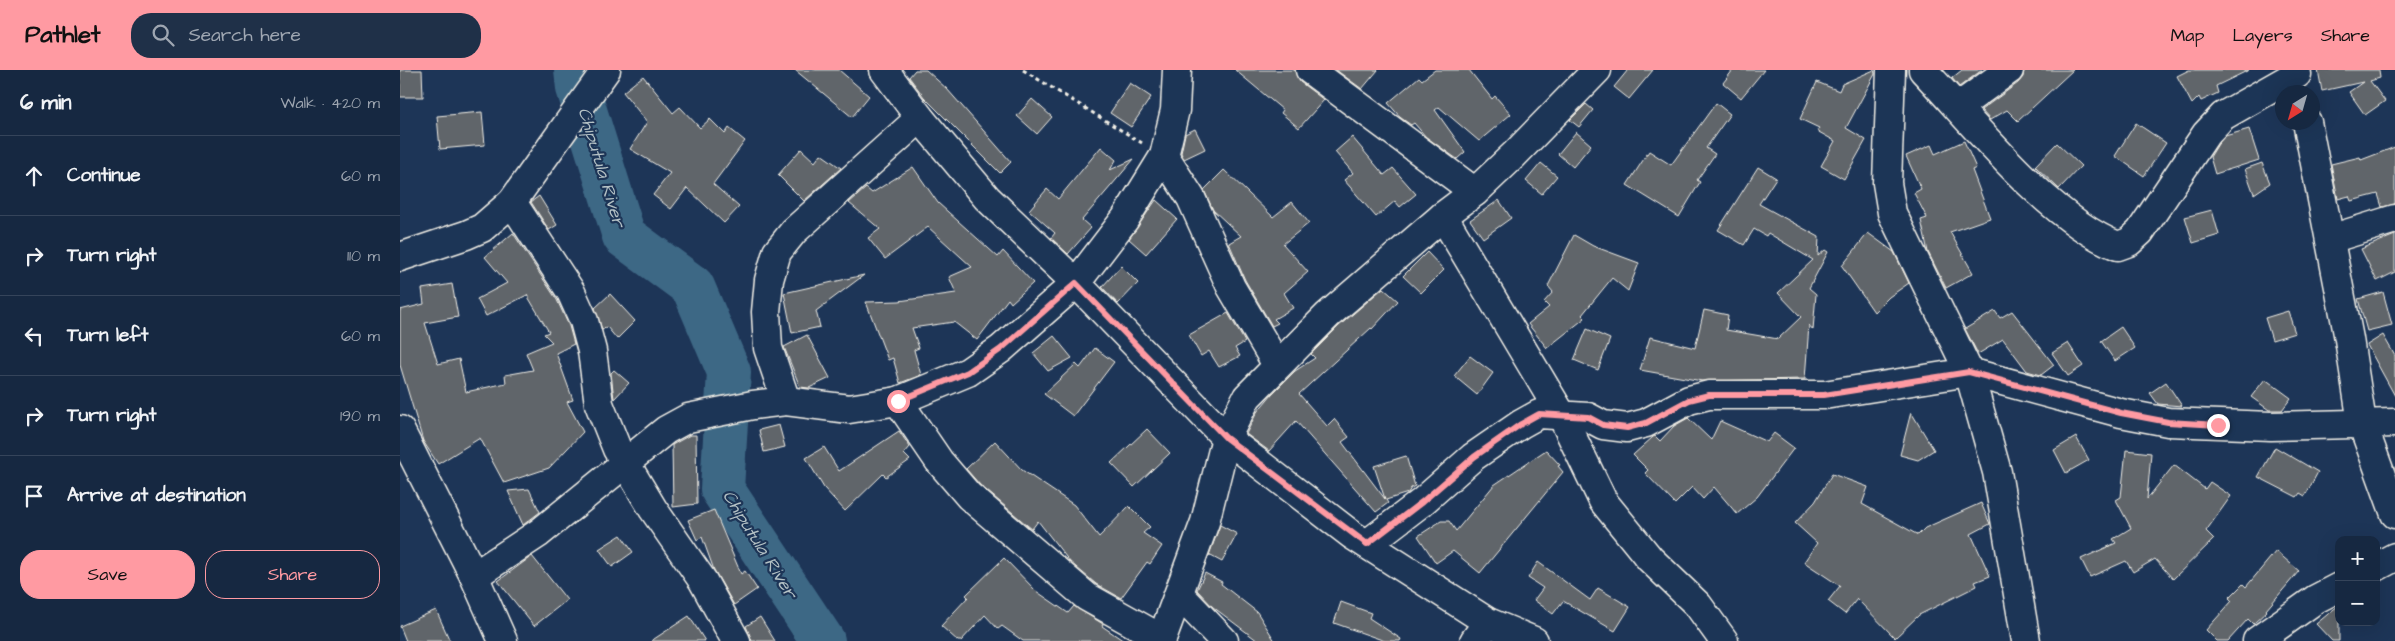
<!DOCTYPE html>
<html lang="en">
<head>
<meta charset="utf-8">
<style>
  body { margin:0; font-family:"Architects Daughter",sans-serif; background:#1f3048; color:#f1f3f6 }
  .controls { position:absolute; right:15px; bottom:15px; display:grid; overflow:hidden; border-radius:10px; box-shadow:0 5px 20px #0002 }
  .controls button { width:45px; height:45px; display:grid; place-items:center; padding:0; border:0; border-bottom:1px solid #35445a; background:#162841; color:#f1f3f6; font:25px sans-serif }
  .compass { position:absolute; left:1875px; top:15px; width:45px; height:45px; border-radius:50%; background:#162841; box-shadow:0 5px 20px #0002; rotate:217deg }
  .stop { position:absolute; width:15px; height:15px; margin:-11px; border:4px solid #ff9aa2; border-radius:50%; background:#fff }
  .stop.end { background:#ff9aa2; border-color:#fff; box-shadow:0 1px 5px #0008 }
  .list { margin:0; padding:0; list-style:none }
  h2 { display:flex; justify-content:space-between; align-items:center; height:65px; margin:0; padding:0 20px; font-size:21px }
  h2 small { font-size:16px; font-weight:400; color:#9ea6b1 }
  .list li { display:grid; grid-template-columns:32px 1fr auto; gap:15px; align-items:center; box-sizing:border-box; height:80px; padding:0 20px; border-top:1px solid #35445a }
  .list b { display:block; font-size:19px; white-space:nowrap }
  .list em { font-size:16px; font-style:normal; color:#9ea6b1 }
  .actions { display:flex; gap:10px; padding:15px 20px }
  .actions a { flex:1; padding:11px 0; border:1px solid #ff9aa2; border-radius:20px; text-align:center; font-size:18px; color:#ff9aa2 }
  .actions .main { background:#ff9aa2; color:#111 }
  .icon { flex:none; width:28px; height:28px; fill:none; stroke:currentColor; stroke-width:2; stroke-linecap:round; stroke-linejoin:round }
  .map { position:relative; flex:none; width:1995px; height:571px; overflow:hidden }
  header { display:flex; align-items:center; gap:30px; box-sizing:border-box; height:70px; padding:0 25px; background:#ff9aa2; color:#111 }
  header strong { font-size:24px }
  nav { display:flex; gap:28px; margin-inline-start:auto; font-size:18px }
  .search { width:350px; height:45px; background:#1f3048; display:flex; align-items:center; gap:12px; box-sizing:border-box; padding:0 18px; border-radius:20px; color:#9ea6b1; font-size:19px }
  main { display:flex }
  aside { flex:1; background:#162841 }
  .map>svg:first-child { display:block }
  .lines { fill:none; stroke-linecap:round; stroke-linejoin:round }
  .river { stroke:#3e6885; stroke-width:44 }
  .building { fill:#60656b; stroke:#f4f1e8 }
  .minor-casing { stroke:#f4f1e8; stroke-width:31 }
  .path { stroke:#f4f1e8; stroke-width:3; stroke-dasharray:4 4; stroke-linecap:butt }
  .minor { stroke:#1d3557; stroke-width:28 }
  .route { stroke:#ff9aa2; stroke-width:6 }
  .labels { text-anchor:middle; stroke-width:4.5; stroke-linejoin:round; paint-order:stroke }
  .water-label { font-size:18px; font-style:italic; fill:#b4c1c5; stroke:#1d3557 }
</style>
</head>
<body>
<header>
<strong>Pathlet</strong>
<div class="search"><svg class="icon" aria-label="search" viewBox="0 0 24 24"><circle cx="10" cy="10" r="6"/><path d="M15 15l6 6"/></svg>Search here</div>
<nav><a>Map</a><a>Layers</a><a>Share</a></nav>
</header>
<main>
<aside>
<h2>6 min<small>Walk · 420 m</small></h2>
<ul class="list">
<li><svg class="icon" aria-label="ahead" viewBox="0 0 24 24"><path d="M12 20V5M6 11l6-6 6 6"/></svg><div><b>Continue</b></div><em>60 m</em></li>
<li><svg class="icon" aria-label="right" viewBox="0 0 24 24"><path d="M7 20v-9h11M14 6l5 5-5 5"/></svg><div><b>Turn right</b></div><em>110 m</em></li>
<li><svg class="icon" aria-label="left" viewBox="0 0 24 24"><path d="M17 20v-9H6M10 6l-5 5 5 5"/></svg><div><b>Turn left</b></div><em>60 m</em></li>
<li><svg class="icon" aria-label="right" viewBox="0 0 24 24"><path d="M7 20v-9h11M14 6l5 5-5 5"/></svg><div><b>Turn right</b></div><em>190 m</em></li>
<li><svg class="icon" aria-label="arrive" viewBox="0 0 24 24"><path d="M6 21V4h12l-3 4 3 4H6"/></svg><div><b>Arrive at destination</b></div></li>
</ul>
<div class="actions"><a class="main">Save</a><a>Share</a></div>
</aside>
<div class="map">
<svg width="1995" height="571" viewBox="0 0 1995 571">
  <rect width="100%" height="100%" fill="#1d3557"/>
  <filter id="ink" filterUnits="userSpaceOnUse"><feTurbulence type="fractalNoise" baseFrequency=".02" numOctaves="2"/><feDisplacementMap in="SourceGraphic" scale="10" xChannelSelector="R" yChannelSelector="G"/><feConvolveMatrix kernelMatrix="1 2 1 2 8 2 1 2 1" color-interpolation-filters="sRGB"/></filter>
  <g filter="url(#ink)">
    <g class="lines">
      <path class="river" d="M176 0 178 18 224 166 293 217 329 302 322 419 423 571"/>
    </g>
    <g class="building">
      <path d="M0 0H22L23 27H0Z"/>
      <path d="M395 0H439L469 26 452 47Z"/>
      <path d="M515 0H526L547 19 611 92 600 103 524 27 509 7Z"/>
      <path d="M835 0H895L900 12 924 30 899 58 881 43 883 40Z"/>
      <path d="M936 0H978L962 19Z"/>
      <path d="M1035 0H1069L1092 29 1095 26 1111 44 1079 71 1039 37 1035 40 1065 82 1057 89 1026 67 1014 53 1011 55 1001 48 988 33 1019 7 1022 10Z"/>
      <path d="M1228 0H1253L1229 29 1214 17Z"/>
      <path d="M1333 0H1364L1341 28 1323 13Z"/>
      <path d="M1474 0 1475 4 1446 58 1466 70 1444 109 1421 96 1435 71 1417 61 1419 58 1400 49 1417 12 1439 21 1442 14Z"/>
      <path d="M1562 0H1582L1559 17 1552 8Z"/>
      <path d="M1624 0H1673L1618 51 1607 40 1590 50 1581 40 1618 13 1623 7Z"/>
      <path d="M1789 0H1849L1816 16 1818 23 1801 31 1799 27 1792 34 1777 6Z"/>
      <path d="M1918 0H1979L1980 8 1970 11 1985 31 1965 45 1949 22 1963 12 1922 21Z"/>
      <path d="M243 6 273 43 280 37 300 58 310 49 325 64 329 58 345 71 313 114 339 137 324 153 287 118 271 139 253 125 270 103 230 79 247 52 223 22Z"/>
      <path d="M730 13 751 27 731 57 710 43Z"/>
      <path d="M632 29 652 47 637 64 617 46Z"/>
      <path d="M1316 33 1330 44 1306 78 1315 84 1297 110 1300 112 1279 147 1227 115 1249 81 1271 95Z"/>
      <path d="M1186 34 1193 40 1179 57 1170 50Z"/>
      <path d="M82 42 85 75 40 79 37 46Z"/>
      <path d="M1736 53 1766 73 1744 106 1715 86Z"/>
      <path d="M795 59 805 79 784 89 781 83 785 64Z"/>
      <path d="M1849 59 1859 90 1815 104 1810 87 1818 74 1825 66Z"/>
      <path d="M1176 62 1191 75 1173 97 1158 84Z"/>
      <path d="M952 67 984 105 993 98 1016 124 1000 137 995 131 976 147 944 110 953 103 935 82Z"/>
      <path d="M1564 71 1576 98 1572 100 1590 148 1550 162 1573 203 1546 218 1528 182 1521 150 1527 148 1514 123 1521 119 1506 86 1531 75 1535 84Z"/>
      <path d="M1657 73 1681 96 1659 119 1635 96Z"/>
      <path d="M701 77 716 90 710 100 734 89 682 150 691 158 668 184 651 168 655 163 629 140 647 119 658 129Z"/>
      <path d="M1995 77V134L1982 137 1978 124 1951 131 1949 126 1938 129 1931 94 1960 87 1961 90Z"/>
      <path d="M401 79 415 92 421 84 441 98 404 131 378 105Z"/>
      <path d="M1141 93 1157 106 1142 124 1126 111Z"/>
      <path d="M1862 93 1870 113 1854 124 1845 99Z"/>
      <path d="M513 97 538 133 598 187 603 181 633 213 611 233 608 229 577 270 554 252 512 258 519 278 514 280 521 305 500 313 493 288 488 290 466 232 499 231 556 223 549 207 572 197 528 157 485 189 468 168 480 159 449 133 466 118 472 123Z"/>
      <path d="M1358 97 1376 108 1359 134 1419 167 1418 186 1425 180 1428 182 1409 218 1416 224 1413 260 1409 255 1405 309 1302 311 1240 300 1250 267 1295 278 1304 240 1328 245 1326 260 1378 269 1401 247 1378 223 1413 190 1368 163 1366 166 1354 159 1344 175 1318 160Z"/>
      <path d="M824 100 873 147 892 132 909 153 883 174 908 202 884 223 893 238 874 249 878 253 872 256 845 210 829 173 841 166 813 140 804 120Z"/>
      <path d="M139 126 157 155 149 160 131 132Z"/>
      <path d="M756 130 777 149 746 184 729 169Z"/>
      <path d="M1099 130 1111 148 1083 168 1070 150Z"/>
      <path d="M1812 140 1819 165 1793 173 1785 147Z"/>
      <path d="M113 163 157 230 169 256 174 274 156 283 173 330 167 332 183 362 149 398 104 413 80 368 38 394 23 371 0 295V240L24 234 22 219 52 214 58 247 25 253 38 294 59 289 66 322 106 313 105 305 133 300 126 283 152 272 144 264 149 262 127 225 86 246 77 229 107 213 85 187Z"/>
      <path d="M1468 163 1494 182 1509 213 1489 227 1474 242 1442 196Z"/>
      <path d="M1174 165 1193 176 1239 193 1228 221 1212 208 1182 245 1185 248 1147 278 1128 254 1149 237 1144 232 1153 222 1148 216Z"/>
      <path d="M1995 165V202L1977 211 1961 179Z"/>
      <path d="M1027 182 1044 200 1021 223 1003 206Z"/>
      <path d="M721 196 738 213 718 234 702 217Z"/>
      <path d="M464 205 416 241 420 257 392 263 384 223Z"/>
      <path d="M983 218 998 231 972 259 971 258 899 324 927 356 934 349 949 367 942 372 985 429 974 396 1006 386 1015 416 1011 418 1008 423 986 430 988 433 976 442 896 351 869 381 846 364 857 342 872 324 895 301 915 288 911 284 939 256Z"/>
      <path d="M1983 222 1992 255 1967 261 1958 229Z"/>
      <path d="M210 224 235 251 217 269 207 257 202 260 195 238Z"/>
      <path d="M1595 241 1600 248 1612 241 1654 295 1641 305 1627 301 1603 269 1578 284 1565 259Z"/>
      <path d="M1888 241 1895 263 1872 270 1865 248Z"/>
      <path d="M828 243 845 272 835 278 840 286 819 297 809 281 801 286 789 265Z"/>
      <path d="M1721 257 1735 278 1715 291 1701 271Z"/>
      <path d="M1187 259 1210 269 1198 300 1174 290Z"/>
      <path d="M407 265 430 308 409 318 400 317 384 277Z"/>
      <path d="M1983 265 1995 286V326L1967 275Z"/>
      <path d="M654 266 672 288 648 301 633 283Z"/>
      <path d="M1668 273 1683 296 1668 306 1652 283Z"/>
      <path d="M695 278 714 292 673 346 644 324 676 294 680 298Z"/>
      <path d="M1070 286 1093 303 1077 325 1054 306Z"/>
      <path d="M214 300 229 313 214 329 211 303Z"/>
      <path d="M1865 309 1891 328 1882 340H1869L1851 327Z"/>
      <path d="M1766 312 1782 336 1758 334 1750 323Z"/>
      <path d="M1511 342 1534 380 1518 390 1500 385Z"/>
      <path d="M1288 348 1311 370 1320 351 1367 372 1374 363 1394 378 1357 427 1337 444 1314 417 1303 429 1292 417 1275 434 1245 403 1248 400 1233 385 1253 367 1255 366 1260 371 1274 356Z"/>
      <path d="M379 355 385 377 364 382 359 360Z"/>
      <path d="M747 359 770 383 734 417 711 393Z"/>
      <path d="M499 361 510 377 504 384 510 390 486 407 483 404 445 441 424 418 406 388 424 377 439 401Z"/>
      <path d="M290 365H296L297 434 273 437 272 375Z"/>
      <path d="M1676 367 1689 390 1666 403 1654 380Z"/>
      <path d="M595 371 622 400 674 435 699 467 729 436 750 457 743 463 762 476 750 494 747 492 721 528 696 514 670 492 638 451 632 459 627 455 580 415 566 399Z"/>
      <path d="M1875 377 1918 402 1905 426 1900 423 1897 427 1858 407Z"/>
      <path d="M1146 380 1160 395 1158 396 1163 402 1080 503 1053 481 1036 493 1018 466 1041 451H1049L1056 461 1094 415Z"/>
      <path d="M1726 380 1751 383 1747 429 1774 395 1805 419 1810 412 1831 426 1806 461 1814 469 1773 509 1755 489 1733 502 1726 491 1690 507 1681 489 1716 473 1713 469 1731 458 1716 430 1721 427Z"/>
      <path d="M1432 404 1468 417 1462 434 1518 465 1525 458 1581 433 1590 454 1571 464 1590 506 1575 512 1577 516 1519 545 1495 568 1457 529 1445 544 1428 531 1440 516 1404 492 1417 473 1395 453 1415 432Z"/>
      <path d="M129 419 140 442 123 455 108 421Z"/>
      <path d="M314 440 341 504 345 501 357 519 334 535 314 500 302 467 297 470 288 450Z"/>
      <path d="M820 455 837 464 822 492 809 485Z"/>
      <path d="M221 465 233 482 212 497 199 479Z"/>
      <path d="M1876 481 1899 501 1866 540 1867 541 1853 554 1848 549 1828 571H1817L1806 560 1832 531 1829 528 1843 514 1846 517Z"/>
      <path d="M132 486 167 530 134 556 98 511Z"/>
      <path d="M604 488 636 521 668 543 674 536 703 554 702 556 724 571H623L602 556 598 559 585 545 561 571H558L541 556 568 527 566 525Z"/>
      <path d="M1138 492 1190 530 1198 518 1230 537 1215 561 1163 531 1153 544 1134 530 1143 518 1128 508Z"/>
      <path d="M805 503 822 512 821 514 857 542 875 571H858L813 537 797 520Z"/>
      <path d="M941 532 971 543 969 548 1001 569 1000 571H985L934 553Z"/>
      <path d="M1939 535V571H1932L1916 554Z"/>
      <path d="M36 540 50 571H6L0 556Z"/>
      <path d="M289 546 305 571H251Z"/>
      <path d="M360 547 375 571H352L346 556Z"/>
    </g>
    <g class="lines">
      <defs>
        <g id="minor">
          <path d="M484 0 520 48 587 128 676 213 826 368 952 465 1088 552 1134 571"/>
          <path d="M910 0 1075 122"/>
          <path d="M1491 0 1487 113 1492 143 1569 302 1597 402 1626 571"/>
          <path d="M1523 0C1574 54 1650 150 1718 176L1729 172 1740 162 1806 64 1823 46 1897 4"/>
          <path d="M1558 37 1609 0"/>
          <path d="M1907 52 1949 269 1962 353 1995 444"/>
          <path d="M764 86 791 128 831 217 877 295"/>
          <path d="M112 132 171 222 184 251 192 281 199 334 217 379 253 439 303 511 336 571"/>
          <path d="M1043 146 1161 344 1203 431 1250 489 1298 535 1324 571"/>
          <path d="M1930 169 1995 149"/>
          <path d="M0 187 66 165 82 158 112 132 206 0"/>
          <path d="M386 331 368 278 366 242 369 210 377 182 394 161 520 48"/>
          <path d="M498 331 539 391 569 426 687 527 762 569"/>
          <path d="M0 360 74 506 103 571"/>
          <path d="M967 474 1022 432 1073 387 1121 354 1139 344 1188 347 1203 355 1227 358 1246 353 1289 330 1309 325H1424L1569 302 1721 343 1768 352 1871 356 1995 353"/>
          <path d="M1976 497 1995 487"/>
          <path d="M74 506 139 463 266 360 288 348 353 335 386 331 449 339 498 331 568 302 601 279 676 213 725 149 764 86 775 40 777 0"/>
          <path d="M779 524 824 571"/>
          <path d="M761 571 805 452 826 368 847 327 928 245 1043 146 1075 122 1114 85 1197 0"/>
          <path d="M1074 571 1088 552"/>
          <path d="M1857 571 1916 529 1939 517"/>
        </g>
      </defs>
      <use href="#minor" class="minor-casing"/>
      <path class="path" d="M623 0 742 73"/>
      <use href="#minor" class="minor"/>
    </g>
  </g>
  <g class="lines" filter="url(#ink)">
    <path class="route" d="M498 331 568 302 601 279 676 213 826 368 967 474 1022 432 1074 387 1121 354 1139 344 1188 347 1203 355 1227 358 1246 353 1289 330 1309 325H1424L1569 302 1721 343 1768 352 1818 355"/>
  </g>
  <g class="labels">
    <g class="water-label">
      <text transform="translate(202 97) rotate(73)" y="6">Chiputula River</text>
      <text transform="translate(360 474) rotate(58)" y="6">Chiputula River</text>
    </g>
  </g>
</svg>
<div class="controls">
<button>+</button>
<button>−</button>
</div>
<svg class="compass" viewBox="-18 -18 36 36"><path d="M0-13l5 13h-10z" fill="#e53935"/><path d="M0 13l5-13h-10z" fill="#9ea6b1"/></svg>
<div class="stop" style="left:498px;top:331px"></div>
<div class="stop end" style="left:1818px;top:355px"></div>
</div>
</main>
</body>
</html>
